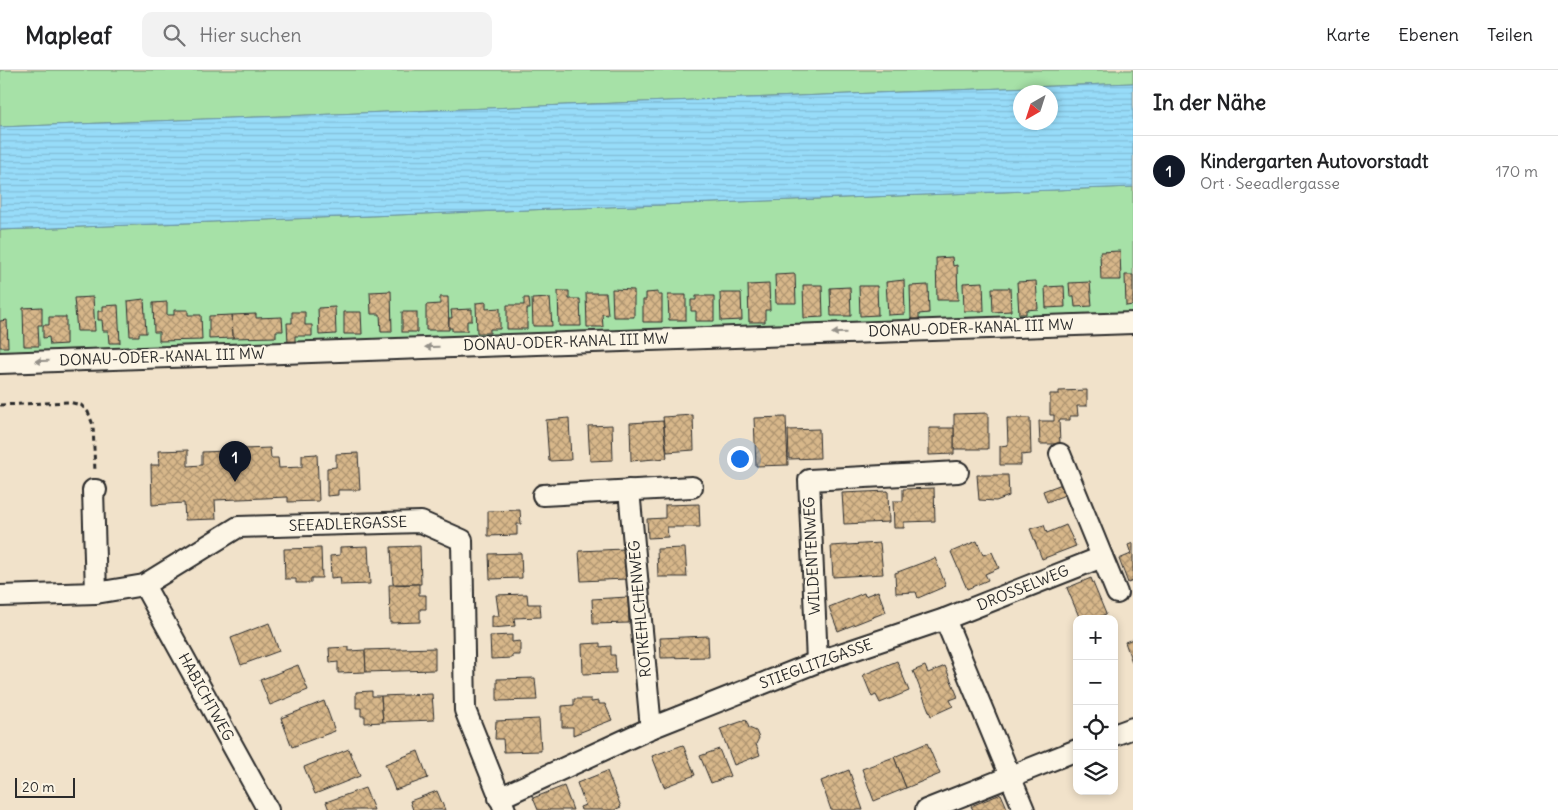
<!DOCTYPE html>
<html lang="de">
<head>
<meta charset="utf-8">
<style>
  body { margin:0; font-family:Delius,sans-serif; background:#f2f2f2; color:#202124 }
  .controls { position:absolute; right:15px; bottom:15px; display:grid; overflow:hidden; border-radius:10px; box-shadow:0 2px 8px #0003 }
  .controls button { width:45px; height:45px; display:grid; place-items:center; padding:0; border:0; border-bottom:1px solid #e0e0e0; background:#fff; color:#202124; font:25px sans-serif }
  .compass { position:absolute; left:1013px; top:15px; width:45px; height:45px; border-radius:50%; background:#fff; box-shadow:0 2px 8px #0003; rotate:219deg }
  .scale { position:absolute; left:15px; bottom:12px; width:60px; box-sizing:border-box; padding-left:5px; border:2px solid #2b2b2b; border-top:0; font-size:14px; line-height:18px; white-space:nowrap; color:#2b2b2b; -webkit-text-stroke:4px #fcf5e5; paint-order:stroke }
  .you { position:absolute; left:739px; top:388px; width:18px; height:18px; margin:-12px; border:4px solid #fff; border-radius:50%; background:#1a73e8; box-shadow:0 0 0 8px #1a73e833 }
  .badge { display:grid; place-items:center; width:32px; height:32px; border-radius:50%; background:#111827; color:#fff; font-size:16px; font-weight:700 }
  .pin { position:absolute; translate:-50% -41px; filter:drop-shadow(0 1px 2px #0008) }
  .pin::after { content:''; position:absolute; top:26px; width:18px; height:15px; background:inherit; clip-path:polygon(0 0,100% 0,50% 100%) }
  .list { margin:0; padding:0; list-style:none }
  h2 { display:flex; justify-content:space-between; align-items:center; height:65px; margin:0; padding:0 20px; font-size:21px }
  h2 small { font-size:16px; font-weight:400; color:#757577 }
  .list li { display:grid; grid-template-columns:32px 1fr auto; gap:15px; align-items:center; box-sizing:border-box; height:70px; padding:0 20px; border-top:1px solid #e0e0e0 }
  .list b { display:block; font-size:19px; white-space:nowrap }
  .list p { margin:0; font-size:16px; white-space:nowrap; color:#757577 }
  .list em { font-size:16px; font-style:normal; color:#757577 }
  .icon { flex:none; width:28px; height:28px; fill:none; stroke:currentColor; stroke-width:2; stroke-linecap:round; stroke-linejoin:round }
  .map { position:relative; flex:none; width:1133px; height:740px; overflow:hidden }
  header { display:flex; align-items:center; gap:30px; box-sizing:border-box; height:70px; padding:0 25px; background:#fff; border-bottom:1px solid #e0e0e0 }
  header strong { font-size:24px }
  nav { display:flex; gap:28px; margin-inline-start:auto; font-size:18px }
  .search { width:350px; height:45px; background:#f2f2f2; display:flex; align-items:center; gap:12px; box-sizing:border-box; padding:0 18px; border-radius:10px; color:#757577; font-size:19px }
  main { display:flex }
  aside { flex:1; background:#fff }
  .map>svg:first-child { display:block }
  .garden { fill:#a6e1a7; stroke:#688669 }
  .water { fill:url(#water-rules); stroke:#6c95a7; fill-rule:evenodd }
  .building { fill:url(#building-cross-hatch); stroke:#2b2b2b }
  .lines { fill:none; stroke-linecap:round; stroke-linejoin:round }
  .minor-casing { stroke:#2b2b2b; stroke-width:24 }
  .path { stroke:#2b2b2b; stroke-width:3; stroke-dasharray:5 4; stroke-linecap:butt }
  .minor { stroke:#fcf5e5; stroke-width:20 }
  .oneway { fill:#949088 }
  .labels { text-anchor:middle; stroke-width:4; stroke-linejoin:round; paint-order:stroke }
  .street-label { font-size:15px; fill:#2b2b2b; stroke:#fcf5e5 }
</style>
</head>
<body>
<header>
<strong>Mapleaf</strong>
<div class="search"><svg class="icon" aria-label="search" viewBox="0 0 24 24"><circle cx="10" cy="10" r="6"/><path d="M15 15l6 6"/></svg>Hier suchen</div>
<nav><a>Karte</a><a>Ebenen</a><a>Teilen</a></nav>
</header>
<main>
<div class="map">
<svg width="1133" height="740" viewBox="0 0 1133 740">
  <defs>
    <pattern id="water-rules" width="6" height="5" patternUnits="userSpaceOnUse" patternTransform="scale(1.25)"><rect width="6" height="5" fill="#97dcf9"/><path d="M0 2.5h6" fill="none" stroke="#82bdd6"/></pattern>
    <pattern id="building-cross-hatch" width="8" height="8" patternUnits="userSpaceOnUse" patternTransform="scale(1.25)"><rect width="8" height="8" fill="#d7b78a"/><path d="M0 0l8 8M0 8l8-8" fill="none" stroke="#af9571"/></pattern>
  </defs>
  <rect width="100%" height="100%" fill="#f1e2ca"/>
  <filter id="ink" filterUnits="userSpaceOnUse"><feTurbulence type="fractalNoise" baseFrequency=".02" numOctaves="2"/><feDisplacementMap in="SourceGraphic" scale="10" xChannelSelector="R" yChannelSelector="G"/><feConvolveMatrix kernelMatrix="1 2 1 2 8 2 1 2 1" color-interpolation-filters="sRGB"/></filter>
  <g filter="url(#ink)">
    <g class="garden">
      <path d="M0 0H1133V13L0 57Z"/>
      <path d="M1133 117V244L0 284V160Z"/>
    </g>
    <path class="water" d="M1133 13V117L0 160V57ZM1021 22H1050V52H1021Z"/>
    <g class="building">
      <path d="M1120 181 1121 210H1101L1100 182Z"/>
      <path d="M952 187 953 196 957 195 958 230H937L936 188Z"/>
      <path d="M795 204 796 233H776L775 205Z"/>
      <path d="M1125 205H1133V235L1126 236Z"/>
      <path d="M904 210 905 244 888 245 886 212Z"/>
      <path d="M1036 211 1038 239 1026 240V244H1019L1017 212Z"/>
      <path d="M983 212 984 241H964L963 213Z"/>
      <path d="M1090 212 1092 236 1075 237 1074 226H1070L1069 213Z"/>
      <path d="M769 214 770 240H765V252H749L748 215Z"/>
      <path d="M803 215H822L823 247 804 248Z"/>
      <path d="M928 215 929 243 919 244V249H911L910 216Z"/>
      <path d="M859 216H877L878 245 860 246Z"/>
      <path d="M1064 216 1065 237 1046 238 1045 217Z"/>
      <path d="M850 217 851 246H831L830 218Z"/>
      <path d="M992 218H1010L1011 241 993 242Z"/>
      <path d="M612 219 634 220V247H613Z"/>
      <path d="M391 221 392 262H381L380 244H371L370 222Z"/>
      <path d="M558 221H569V229H580L581 256H559Z"/>
      <path d="M658 222V225H662V252H643V230H646V223Z"/>
      <path d="M586 223H606L608 245 602 244 603 257H587Z"/>
      <path d="M720 223H741L742 250 721 251Z"/>
      <path d="M668 225H686V250H669Z"/>
      <path d="M696 226H714V251H696V241H691V230H696Z"/>
      <path d="M93 227 95 261H77L74 228Z"/>
      <path d="M440 227H448L449 260H426V235L440 234Z"/>
      <path d="M524 228H529L530 239H527V259H507V235H524Z"/>
      <path d="M550 228 552 256H533L532 229Z"/>
      <path d="M144 229 146 263H139V266H130L128 231Z"/>
      <path d="M167 232V245H174V240H188V245H201L202 270 159 271V262H154L153 233Z"/>
      <path d="M486 232V239L500 238V259H490V263H477L476 233Z"/>
      <path d="M118 235 120 273H109L108 261H103L102 250H98V241H103V236Z"/>
      <path d="M42 237V255H38L39 276H24L23 238Z"/>
      <path d="M335 237 336 264 319 265 318 238Z"/>
      <path d="M472 239V251H467V261H452V258H449V248H452L451 240Z"/>
      <path d="M292 242H305V255H312V266H295V273H288L287 253H292Z"/>
      <path d="M344 242H361L362 264H344Z"/>
      <rect x="402" y="242" width="15" height="20"/>
      <path d="M256 244V248L282 247 283 261H276V267L233 268 232 245Z"/>
      <path d="M232 245 233 268 209 269V246Z"/>
      <path d="M49 247H66V274L50 275 49 267 43 268V255H49Z"/>
      <path d="M7 250 8 277H0V251Z"/>
      <path d="M1087 320V336H1077L1078 346H1070V350H1059L1060 374H1040L1039 351H1054V345H1050V324H1059V321Z"/>
      <path d="M988 343V379H954V344Z"/>
      <path d="M693 345 694 380 667 382 663 347Z"/>
      <path d="M786 347 788 395 756 396 754 348Z"/>
      <path d="M569 348 571 390 549 391 546 350Z"/>
      <path d="M1007 348H1030L1031 384 1021 385V395H1000V376L1008 375Z"/>
      <path d="M663 351 667 388 631 391 630 353Z"/>
      <path d="M612 355 613 390 590 391 588 356Z"/>
      <path d="M929 358H954V384L929 385Z"/>
      <path d="M819 359 820 388 789 389 788 360Z"/>
      <path d="M270 378 271 388H278L279 398 302 397V385L317 384 319 431 288 432V427L215 430 216 449 185 450 184 433 152 435 151 395H159L158 381 188 380V396L202 395V382L228 381V395L243 394V379Z"/>
      <path d="M358 383 360 420H338V425L327 426V398L336 397V384Z"/>
      <path d="M977 405H1008L1009 426 996 431 979 430Z"/>
      <path d="M1062 414 1065 425 1047 432 1043 421Z"/>
      <path d="M934 418 935 451 904 452V458H894L893 431H903V419Z"/>
      <path d="M888 421 889 452 844 454 842 423Z"/>
      <path d="M699 434 700 457H667L668 467 648 468 647 449 665 448V435Z"/>
      <path d="M520 440 521 454H517V465L488 466V441Z"/>
      <path d="M1044 455 1047 463 1066 455 1076 476 1042 489 1030 459Z"/>
      <path d="M977 471 983 485 992 482 999 498 985 504 988 510 967 519 951 482Z"/>
      <path d="M880 473 883 504 833 507 831 476Z"/>
      <path d="M1133 473V511L1128 513 1119 489 1131 484 1128 475Z"/>
      <path d="M368 476 370 514 341 515 340 507 331 508 330 486 340 485V477Z"/>
      <path d="M420 476 421 514H393L391 477Z"/>
      <path d="M321 478 322 508H311V513H296V509H285L284 479Z"/>
      <path d="M685 478 687 507H658L657 479Z"/>
      <path d="M624 479 626 509 581 511 579 481Z"/>
      <path d="M521 483 522 508 490 509 489 484Z"/>
      <path d="M935 488 946 516 918 528 916 522 896 523 895 503Z"/>
      <path d="M1091 508 1106 544 1093 549H1080L1067 518Z"/>
      <path d="M419 514V525H426V539H420V552L390 553 389 515Z"/>
      <path d="M878 521 886 542 838 561 829 537 864 523 865 526Z"/>
      <path d="M527 524 528 534H540L541 547 514 548 515 556 492 558V546H499L496 525Z"/>
      <path d="M628 527 629 553 593 554 592 529Z"/>
      <path d="M269 553 279 581 241 595 231 568Z"/>
      <path d="M512 565V572L520 571V585H512V588L491 589 490 566Z"/>
      <path d="M708 566 709 587 661 588 660 568Z"/>
      <path d="M1133 569V595L1125 572Z"/>
      <path d="M600 573V577L611 576V585H615L616 603 583 604 582 574Z"/>
      <path d="M349 577V581L365 580 366 602 338 603V592L330 593 329 578Z"/>
      <path d="M435 578V600L366 602 365 580Z"/>
      <path d="M897 591 909 621 880 633 876 625 872 627 863 605Z"/>
      <path d="M298 595 308 620 270 635 260 610Z"/>
      <path d="M925 596 928 603 945 596 958 627 950 630 953 636 931 646 913 601Z"/>
      <path d="M535 608 537 630 497 631V609Z"/>
      <path d="M372 621V626H381L383 652 365 653V646H361V638H356V622Z"/>
      <path d="M432 624 434 650 383 652 381 626Z"/>
      <path d="M574 629H591V632L599 631V634H605L612 650 573 665V657H562V636L574 635Z"/>
      <path d="M324 631 335 661 292 677 281 648Z"/>
      <path d="M539 649 541 681 504 682 503 669H495L496 651Z"/>
      <path d="M746 650 749 658 756 661 759 668 756 674 760 685 734 695 720 659Z"/>
      <path d="M927 673 940 704 906 718 894 687Z"/>
      <path d="M683 675 695 705 664 717 652 686Z"/>
      <path d="M349 679 360 706 315 724 304 697Z"/>
      <path d="M719 679 730 706 711 713 700 686Z"/>
      <path d="M418 681 428 708 395 720 385 694Z"/>
      <path d="M894 687 906 718 874 731 862 699Z"/>
      <path d="M849 700 863 740H831L821 711Z"/>
      <path d="M607 701 621 737 614 740H581L580 737 585 735 577 713Z"/>
      <path d="M564 716 573 740H538L533 728Z"/>
      <path d="M365 718 374 740H329L326 732Z"/>
      <path d="M437 721 445 740H413L410 731Z"/>
      <path d="M1001 724 1008 740H973L971 736Z"/>
    </g>
    <g class="lines">
      <defs>
        <g id="minor">
          <path d="M0 293 1133 253"/>
          <path d="M1060 384 1117 523"/>
          <path d="M629 420 651 658"/>
          <path d="M543 425 692 417"/>
          <path d="M144 515 268 740"/>
          <path d="M96 523 93 420H96"/>
          <path d="M0 526 96 523 144 515 238 457 421 452 462 470 465 640 505 740"/>
          <path d="M945 549 1102 487"/>
          <path d="M817 592 809 410 958 402"/>
          <path d="M1114 665 1133 658"/>
          <path d="M499 728 651 658 817 592 945 549 1024 740"/>
          <path d="M926 740 1077 680"/>
        </g>
      </defs>
      <use href="#minor" class="minor-casing"/>
      <path class="path" d="M0 335 69 332 81 335 88 342 93 355 95 402"/>
      <use href="#minor" class="minor"/>
    </g>
    <defs><path id="oneway-solid" d="M-6-.8H1V-3.2L6.5 0L1 3.2V.8H-6Z" transform="scale(1.25)"/></defs>
    <g class="oneway">
      <use href="#oneway-solid" transform="translate(839 263) rotate(178)"/>
      <use href="#oneway-solid" transform="translate(432 277) rotate(178)"/>
      <use href="#oneway-solid" transform="translate(42 291) rotate(178)"/>
    </g>
  </g>
  <g class="labels">
    <g class="street-label">
      <text transform="translate(971 258) rotate(-2)" y="5">DONAU-ODER-KANAL III MW</text>
      <text transform="translate(566 272) rotate(-2)" y="5">DONAU-ODER-KANAL III MW</text>
      <text transform="translate(162 287) rotate(-2)" y="5">DONAU-ODER-KANAL III MW</text>
      <text transform="translate(348 454) rotate(-2)" y="5">SEEADLERGASSE</text>
      <text transform="translate(812 486) rotate(-93)" y="5">WILDENTENWEG</text>
      <text transform="translate(1023 518) rotate(-22)" y="5">DROSSELWEG</text>
      <text transform="translate(640 539) rotate(-95)" y="5">ROTKEHLCHENWEG</text>
      <text transform="translate(816 594) rotate(-20)" y="5">STIEGLITZGASSE</text>
      <text transform="translate(206 627) rotate(61)" y="5">HABICHTWEG</text>
    </g>
  </g>
</svg>
<div class="controls">
<button>+</button>
<button>−</button>
<button><svg class="icon" aria-label="locate" viewBox="0 0 24 24"><circle cx="12" cy="12" r="6"/><path d="M12 2v4M12 18v4M2 12h4M18 12h4"/></svg></button>
<button><svg class="icon" aria-label="layers" viewBox="0 0 24 24"><path d="M12 4l9 5-9 5-9-5zM3 14l9 5 9-5"/></svg></button>
</div>
<svg class="compass" viewBox="-18 -18 36 36"><path d="M0-13l5 13h-10z" fill="#e53935"/><path d="M0 13l5-13h-10z" fill="#757577"/></svg>
<div class="scale">20 m</div>
<div class="you"></div>
<div class="pin badge" style="left:235px;top:412px">1</div>
</div>
<aside>
<h2>In der Nähe<small></small></h2>
<ul class="list">
<li><span class="badge">1</span><div><b>Kindergarten Autovorstadt</b><p>Ort · Seeadlergasse</p></div><em>170 m</em></li>
</ul>
</aside>
</main>
</body>
</html>
